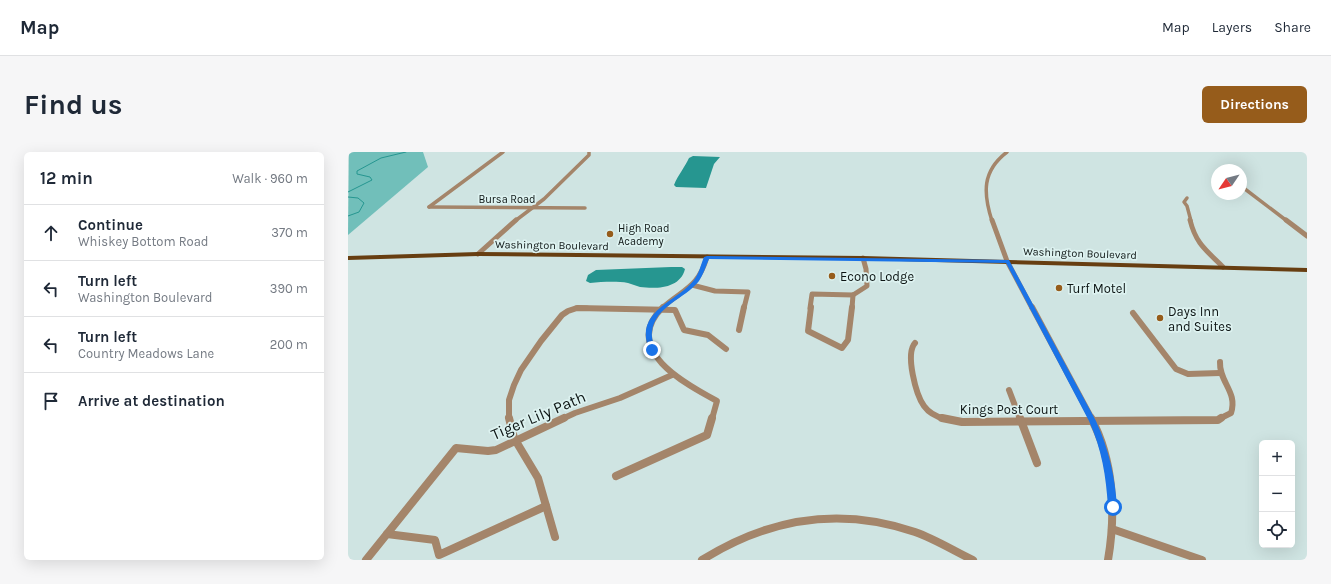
<!DOCTYPE html>
<html lang="en">
<head>
<meta charset="utf-8">
<style>
  body { margin:0; font-family:Karla,sans-serif; background:#f6f6f7; color:#1f2937 }
  .controls { position:absolute; right:12px; bottom:12px; display:grid; overflow:hidden; border-radius:6px; box-shadow:0 4px 16px #0002 }
  .controls button { width:36px; height:36px; display:grid; place-items:center; padding:0; border:0; border-bottom:1px solid #e0e1e3; background:#fff; color:#1f2937; font:20px sans-serif }
  .compass { position:absolute; left:863px; top:12px; width:36px; height:36px; border-radius:50%; background:#fff; box-shadow:0 4px 16px #0002; rotate:235deg }
  .stop { position:absolute; width:12px; height:12px; margin:-9px; border:3px solid #1a73e8; border-radius:50%; background:#fff }
  .stop.end { background:#1a73e8; border-color:#fff; box-shadow:0 1px 4px #0008 }
  .list { margin:0; padding:0; list-style:none }
  h2 { display:flex; justify-content:space-between; align-items:center; height:52px; margin:0; padding:0 16px; font-size:17px }
  h2 small { font-size:13px; font-weight:400; color:#747a83 }
  .list li { display:grid; grid-template-columns:26px 1fr auto; gap:12px; align-items:center; box-sizing:border-box; height:56px; padding:0 16px; border-top:1px solid #e0e1e3 }
  .list b { display:block; font-size:15px; white-space:nowrap }
  .list p { margin:0; font-size:13px; white-space:nowrap; color:#747a83 }
  .list em { font-size:13px; font-style:normal; color:#747a83 }
  .icon { flex:none; width:22px; height:22px; fill:none; stroke:currentColor; stroke-width:2; stroke-linecap:round; stroke-linejoin:round }
  .map { position:relative; flex:none; width:959px; height:408px; overflow:hidden; border-radius:6px }
  header { display:flex; align-items:center; gap:24px; box-sizing:border-box; height:56px; padding:0 20px; background:#fff; border-bottom:1px solid #e0e1e3 }
  header strong { font-size:19px }
  nav { display:flex; gap:22px; margin-inline-start:auto; font-size:14px }
  .intro { display:flex; align-items:center; justify-content:space-between; box-sizing:border-box; height:96px; padding:0 24px }
  h1 { margin:0; font-size:28px }
  .button { padding:10px 18px; border-radius:6px; background:#965c1b; color:#fff; font-size:14px; font-weight:700 }
  main { display:flex; gap:24px; padding:0 24px }
  aside { flex:1; background:#fff; border-radius:6px; box-shadow:0 4px 16px #0002 }
  .map>svg:first-child { display:block }
  .green { fill:#71bfba }
  .water { fill:#269690 }
  .lines { fill:none; stroke-linecap:round; stroke-linejoin:round }
  .stream { stroke:#269690; stroke-width:1 }
  .minor-far3 { stroke:#a4856a; stroke-width:3.5 }
  .minor-far2 { stroke:#a4856a; stroke-width:5 }
  .minor-far1 { stroke:#a4856a; stroke-width:6 }
  .minor { stroke:#a4856a; stroke-width:8 }
  .major { fill:#673e11; fill-rule:evenodd }
  .route { fill:#1a73e8 }
  .poi-dot { fill:#965c1b; stroke:#ddf2f0; stroke-width:1.5 }
  .labels { text-anchor:middle; stroke-width:3.5; stroke-linejoin:round; paint-order:stroke }
  .far-street-label { font-size:11px; fill:#0d1514; stroke:#ddf2f0 }
  .far-poi-label { font-size:11px; fill:#0d1514; stroke:#ddf2f0; text-anchor:start }
  .poi-label { font-size:13px; fill:#0d1514; stroke:#ddf2f0; text-anchor:start }
  .street-label { font-size:13px; fill:#0d1514; stroke:#ddf2f0 }
  .near-street-label { font-size:16px; fill:#0d1514; stroke:#ddf2f0 }
</style>
</head>
<body>
<header>
<strong>Map</strong>
<nav><a>Map</a><a>Layers</a><a>Share</a></nav>
</header>
<div class="intro"><h1>Find us</h1><a class="button">Directions</a></div>
<main>
<aside>
<h2>12 min<small>Walk · 960 m</small></h2>
<ul class="list">
<li><svg class="icon" aria-label="ahead" viewBox="0 0 24 24"><path d="M12 20V5M6 11l6-6 6 6"/></svg><div><b>Continue</b><p>Whiskey Bottom Road</p></div><em>370 m</em></li>
<li><svg class="icon" aria-label="left" viewBox="0 0 24 24"><path d="M17 20v-9H6M10 6l-5 5 5 5"/></svg><div><b>Turn left</b><p>Washington Boulevard</p></div><em>390 m</em></li>
<li><svg class="icon" aria-label="left" viewBox="0 0 24 24"><path d="M17 20v-9H6M10 6l-5 5 5 5"/></svg><div><b>Turn left</b><p>Country Meadows Lane</p></div><em>200 m</em></li>
<li><svg class="icon" aria-label="arrive" viewBox="0 0 24 24"><path d="M6 21V4h12l-3 4 3 4H6"/></svg><div><b>Arrive at destination</b></div></li>
</ul>
</aside>
<div class="map">
<svg width="959" height="408" viewBox="0 0 959 408">
  <rect width="100%" height="100%" fill="#cfe4e2"/>
  <path class="green" d="M1 0H75L80 15 0 83Z"/>
  <g class="water">
    <path d="M345 4 372 5 366 12 358 36 328 35 326 33C330 23 337 15 341 6Z"/>
    <path d="M323 115H334L337 117C332 137 308 137 292 135 288 134 284 132 280 131 268 129 254 130 242 131L238 129 240 123 248 118Z"/>
  </g>
  <g class="lines">
    <g class="stream">
      <path d="M0 40 24 28 22 25 9 22V19L33 6 58 0"/>
      <path d="M0 45 10 46 16 51 11 60 0 64"/>
    </g>
    <g class="minor-far3">
      <path d="M893 34 939 69"/>
      <path d="M839 46 836 50 839 54 843 69"/>
      <path d="M81 55 237 56"/>
      <path d="M81 55 155 0"/>
      <path d="M167 69 196 47 241 3V0"/>
      <path d="M644 69C635 41 634 19 659 0"/>
    </g>
    <g class="minor-far2">
      <path d="M644 68 659 109 684 156"/>
      <path d="M842 68C848 92 858 98 875 115"/>
      <path d="M938 68 959 84"/>
      <path d="M130 102 168 68"/>
      <path d="M344 133 367 139 400 140 396 156"/>
      <path d="M505 143 519 134 518 117 515 106"/>
      <path d="M228 156H239"/>
      <path d="M314 156C335 137 350 136 359 105"/>
      <path d="M462 156 464 142 505 143"/>
      <path d="M504 156 505 143"/>
    </g>
    <g class="minor-far1">
      <path d="M315 155C272 197 337 232 369 249L364 267"/>
      <path d="M463 155 460 179 494 196 500 188 504 155"/>
      <path d="M684 155 744 267"/>
      <path d="M785 161 828 217 840 222 872 221"/>
      <path d="M391 178 396 155"/>
      <path d="M567 191C557 202 568 243 576 254 581 261 589 265 597 267"/>
      <path d="M661 238 672 267"/>
      <path d="M161 267V248L166 233 173 218 193 189 214 163 220 159 229 156 327 158 336 178 360 183 378 197"/>
      <path d="M214 267 227 261 272 246 324 223"/>
      <path d="M871 267 883 261C890 240 871 230 872 210"/>
    </g>
    <g class="minor">
      <path d="M161 266 166 286 190 326 207 385"/>
      <path d="M594 266 614 270 870 268 873 266"/>
      <path d="M672 266 689 311"/>
      <path d="M743 266C766 309 768 361 760 408"/>
      <path d="M268 324 359 283 364 266"/>
      <path d="M764 377 854 408"/>
      <path d="M39 382 87 388 91 403 198 354"/>
      <path d="M18 408 108 296 140 299 148 298 216 266"/>
      <path d="M354 408C421 366 491 354 567 380 587 387 606 399 625 408"/>
    </g>
    <path class="major" d="M130 100 515 104 959 116V120L515 108 130 104 0 108V104Z"/>
  </g>
  <path class="route" d="M359 104 661 108 748 269C761 298 767 324 769 355L768 358H762L760 355C758 324 754 298 741 269L658 111 361 107C358 114 355 123 351 129 337 147 307 154 304 180 303 186 306 193 307 198L302 200C284 159 328 151 346 128 351 122 353 112 356 105Z"/>
  <g class="poi-dot">
    <circle cx="262" cy="82" r="4"/>
    <circle cx="484" cy="124" r="4"/>
    <circle cx="711" cy="136" r="4"/>
    <circle cx="812" cy="166" r="4"/>
  </g>
  <g class="labels">
    <g class="far-street-label">
      <text x="159" y="51">Bursa Road</text>
      <text transform="translate(204 93) rotate(1)" y="4">Washington Boulevard</text>
      <text transform="translate(732 101) rotate(2)" y="4">Washington Boulevard</text>
    </g>
    <g class="far-poi-label">
      <text x="270" y="80">High Road<tspan x="270" dy="13">Academy</tspan></text>
    </g>
    <g class="poi-label">
      <text x="492" y="129">Econo Lodge</text>
      <text x="719" y="141">Turf Motel</text>
      <text x="820" y="164">Days Inn<tspan x="820" dy="15">and Suites</tspan></text>
    </g>
    <g class="street-label">
      <text x="661" y="262">Kings Post Court</text>
    </g>
    <g class="near-street-label">
      <text transform="translate(190 263) rotate(-23)" y="6">Tiger Lily Path</text>
    </g>
  </g>
</svg>
<div class="controls">
<button>+</button>
<button>−</button>
<button><svg class="icon" aria-label="locate" viewBox="0 0 24 24"><circle cx="12" cy="12" r="6"/><path d="M12 2v4M12 18v4M2 12h4M18 12h4"/></svg></button>
</div>
<svg class="compass" viewBox="-18 -18 36 36"><path d="M0-13l5 13h-10z" fill="#e53935"/><path d="M0 13l5-13h-10z" fill="#747a83"/></svg>
<div class="stop" style="left:765px;top:355px"></div>
<div class="stop end" style="left:304px;top:198px"></div>
</div>
</main>
</body>
</html>
